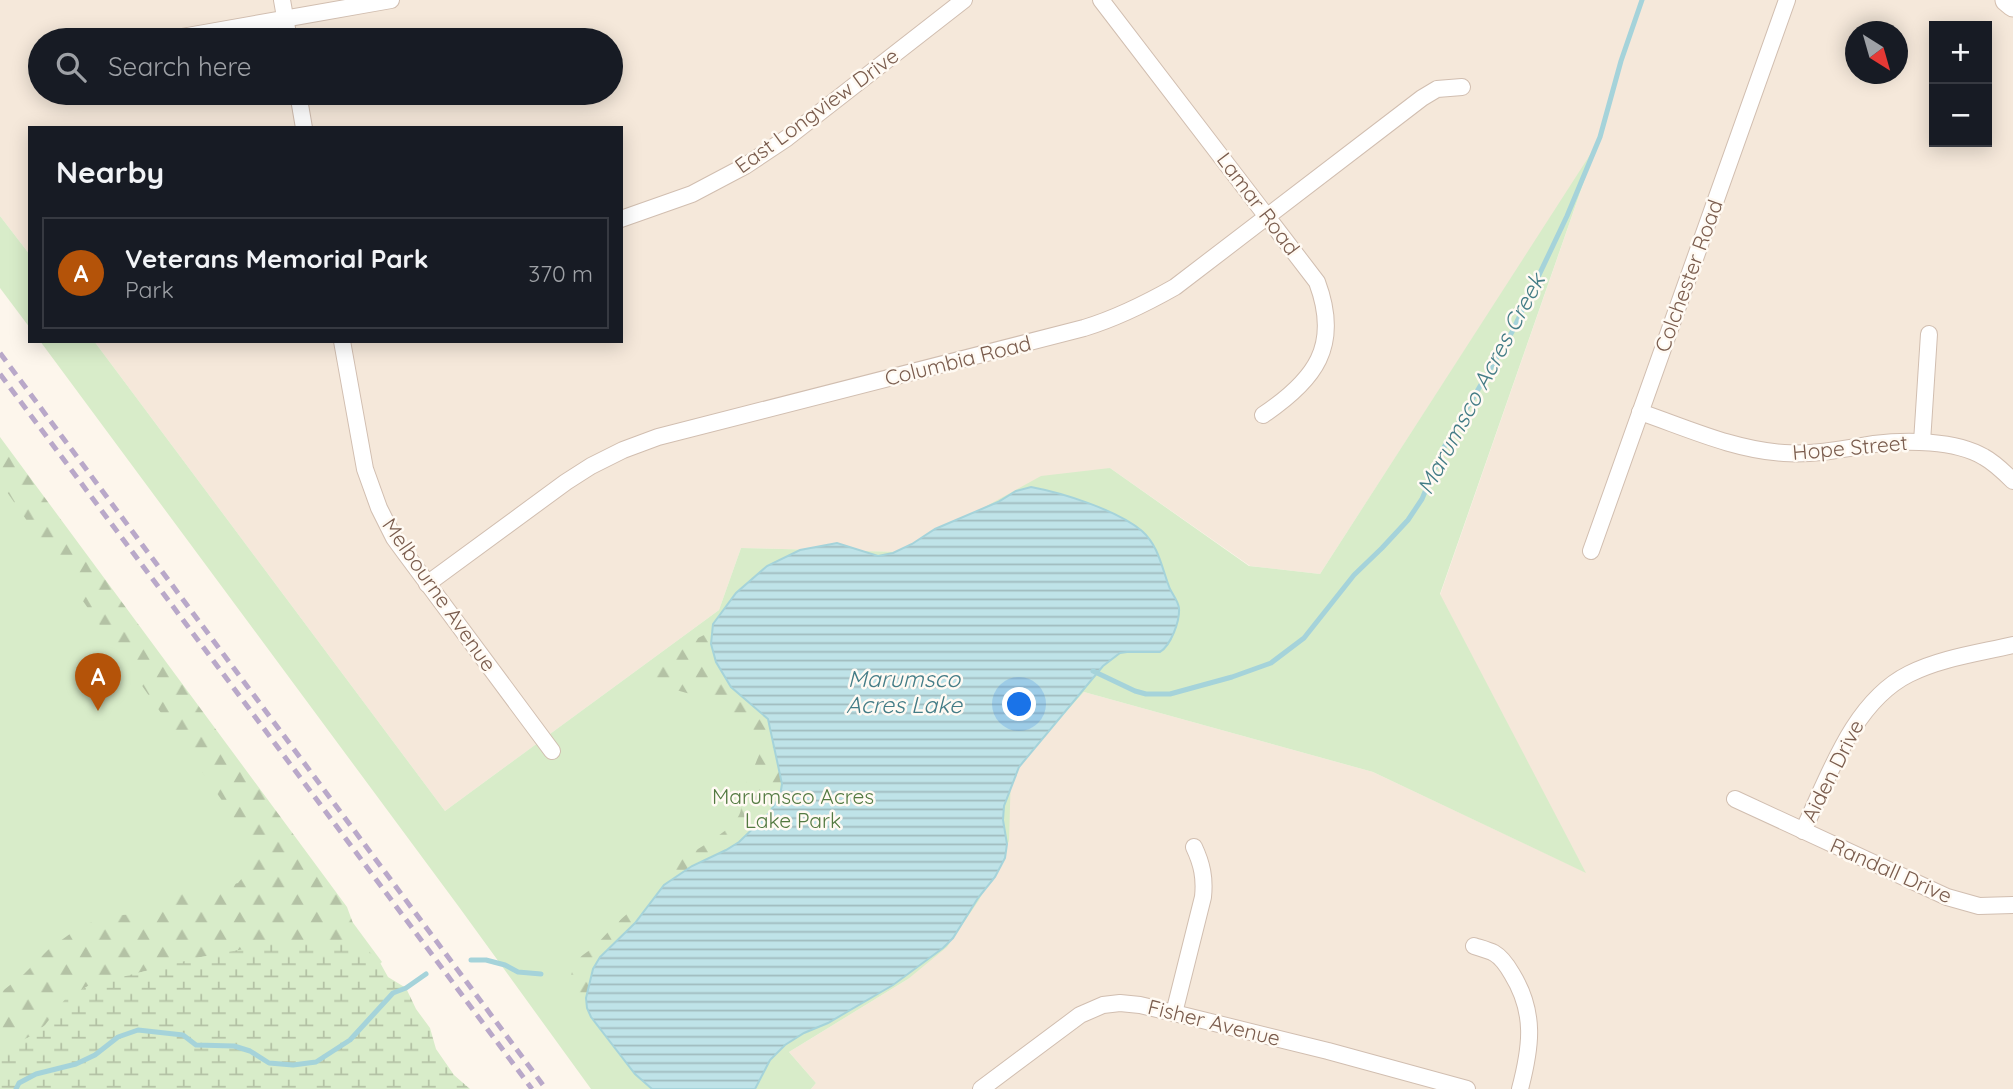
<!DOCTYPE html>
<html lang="en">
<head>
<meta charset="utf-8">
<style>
  body { margin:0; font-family:Quicksand,sans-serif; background:#20242c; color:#f1f3f6 }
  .controls { position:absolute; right:21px; top:21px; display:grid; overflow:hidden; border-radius:0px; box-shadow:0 4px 18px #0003 }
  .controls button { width:63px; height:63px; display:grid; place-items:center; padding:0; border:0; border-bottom:2px solid #363941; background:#171b24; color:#f1f3f6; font:35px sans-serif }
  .compass { position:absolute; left:1845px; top:21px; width:63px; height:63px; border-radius:50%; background:#171b24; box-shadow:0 4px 18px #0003; rotate:143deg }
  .you { position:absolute; left:1020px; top:705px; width:24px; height:24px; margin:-18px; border:5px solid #fff; border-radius:50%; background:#1a73e8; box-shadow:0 0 0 10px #1a73e833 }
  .badge { display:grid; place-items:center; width:46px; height:46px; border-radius:50%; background:#b45309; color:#fff; font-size:23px; font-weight:700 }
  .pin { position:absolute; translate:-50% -58px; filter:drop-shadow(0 2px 4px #0008) }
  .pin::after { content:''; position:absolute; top:37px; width:24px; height:21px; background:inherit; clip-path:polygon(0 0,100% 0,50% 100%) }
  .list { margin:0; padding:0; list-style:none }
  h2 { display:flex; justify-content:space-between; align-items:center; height:91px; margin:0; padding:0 28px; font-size:30px }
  h2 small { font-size:23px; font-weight:400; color:#9ea1a6 }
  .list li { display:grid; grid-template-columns:46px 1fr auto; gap:21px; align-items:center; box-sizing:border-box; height:112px; margin:0 14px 14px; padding:0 14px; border:2px solid #363941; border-radius:0px }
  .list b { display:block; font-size:26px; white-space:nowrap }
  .list p { margin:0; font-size:23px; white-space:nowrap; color:#9ea1a6 }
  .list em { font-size:23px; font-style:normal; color:#9ea1a6 }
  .icon { flex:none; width:38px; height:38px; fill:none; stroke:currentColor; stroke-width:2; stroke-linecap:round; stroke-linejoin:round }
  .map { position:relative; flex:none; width:2013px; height:1089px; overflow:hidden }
  .search { position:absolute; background:#171b24; box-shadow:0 4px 18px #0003; left:28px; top:28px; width:595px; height:77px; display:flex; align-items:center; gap:18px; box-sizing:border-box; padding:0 24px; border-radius:38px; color:#9ea1a6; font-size:26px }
  .panel { position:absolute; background:#171b24; box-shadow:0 4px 18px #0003; left:28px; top:126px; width:595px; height:217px; border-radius:0px }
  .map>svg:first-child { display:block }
  .residential { fill:#f5e8da; fill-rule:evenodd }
  .green { fill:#d8ecc9 }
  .forest { fill:url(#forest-firs) }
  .wetland { fill:url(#wetland-marsh) }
  .water { fill:url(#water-rules); stroke:#a5d3da; stroke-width:2 }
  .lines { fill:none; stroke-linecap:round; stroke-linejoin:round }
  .stream { stroke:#a5d3da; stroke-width:5 }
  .street-casing { stroke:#d1beb0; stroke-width:18 }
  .secondary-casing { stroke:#d6c0b0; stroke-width:25 }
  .street { stroke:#fff; stroke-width:16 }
  .secondary { stroke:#fff; stroke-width:23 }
  .rail { stroke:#b9a8c9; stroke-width:5; stroke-dasharray:10 7; stroke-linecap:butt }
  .labels { text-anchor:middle; stroke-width:5; stroke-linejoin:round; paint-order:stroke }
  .street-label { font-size:21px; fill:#7a5c4d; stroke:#fffaf3 }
  .park-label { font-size:21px; fill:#537a41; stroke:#fffaf3 }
  .water-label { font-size:23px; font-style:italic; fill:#437c86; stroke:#fffaf3 }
</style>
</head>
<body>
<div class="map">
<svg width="2013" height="1089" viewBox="0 0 2013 1089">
  <defs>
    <pattern id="forest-firs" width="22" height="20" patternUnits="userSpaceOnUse" patternTransform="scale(1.75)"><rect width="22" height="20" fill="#d8ecc9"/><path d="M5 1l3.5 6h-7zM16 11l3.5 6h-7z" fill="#b4c2a5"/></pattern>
    <pattern id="wetland-marsh" width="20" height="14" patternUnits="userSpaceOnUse" patternTransform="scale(1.75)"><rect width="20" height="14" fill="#d8ecc9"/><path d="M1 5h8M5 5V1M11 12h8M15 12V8" fill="none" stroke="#b4c2a5"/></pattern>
    <pattern id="water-rules" width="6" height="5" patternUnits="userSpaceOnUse" patternTransform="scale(1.75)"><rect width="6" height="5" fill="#bfe3e8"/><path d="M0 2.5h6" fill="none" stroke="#a0bbbe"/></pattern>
  </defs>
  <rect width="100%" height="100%" fill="#fdf6ec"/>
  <path class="residential" d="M0 0H2013V1089H811L816 1083 789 1052 908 979 1011 772 1084 692 1373 772 1585 872 1440 595 1596 147 1320 574 1250 566 1110 468 903 552 741 548 719 610 445 811 94 341H621V128H30V255L0 216ZM1934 26H1987V142H1934ZM1856 32H1898V74H1856ZM40 40H611V93H40Z"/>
  <g class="green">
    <path d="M1597 144 1440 594 1586 873 1373 772 1084 692 1011 772 1009 841 979 900 947 947 908 979 789 1052 816 1083 811 1089H591L459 907 40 341H94L445 811 719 610 741 548 903 552 1041 476 1110 468 1249 566 1320 574Z"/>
    <path d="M0 216 30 255V328L0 288Z"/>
    <path d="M0 446 382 962 374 969 0 1089Z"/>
  </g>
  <g class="forest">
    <path d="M0 437 347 907 361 945 337 941 309 942 201 957 90 985 66 998 46 1025 33 1035 10 1047 0 1058V993L24 974 49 949 81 926 109 916 136 914 156 907 181 892 212 890 238 883 252 866 253 845 0 482Z"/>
    <path d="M712 631C710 660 725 681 746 699 753 705 761 710 766 717 770 723 783 783 782 790 781 798 775 807 770 813 758 826 744 840 730 848 712 858 694 865 678 876L675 867 678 862C694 850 729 833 738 817 745 807 737 797 744 787 749 778 760 756 761 747 762 719 697 694 675 690 667 689 660 690 653 688L646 679 652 672 696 639Z"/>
    <path d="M633 909H637L640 912V916L594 965 586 1001 578 1004 574 1003C569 991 569 970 578 959 583 954 591 950 596 945 608 932 619 920 633 909Z"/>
  </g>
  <path class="wetland" d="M337 941 361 945 378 959 388 977 406 988 416 1009 430 1028 436 1049 454 1075 470 1089H0V1058L10 1047 33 1035 45 1025 66 998 90 985 201 957 277 943Z"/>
  <path class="water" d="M1031 487C1063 493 1117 510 1142 531 1159 546 1162 569 1170 589 1173 595 1178 601 1179 608 1180 621 1171 645 1160 652H1127L1120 653 1103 666 1019 767 1004 806 1003 820 1007 844 1005 858 995 877 978 898 953 938 943 948 893 985 828 1023 804 1033 785 1045 770 1060 755 1089H652L635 1074 591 1017 587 1008 586 998 593 969 600 957 635 923 664 885 692 866 726 850 739 842 769 813 780 796 782 784 768 719 731 687 716 662 711 644 713 624 736 593 767 566 800 550 837 543 878 556 893 553 912 544 935 529 998 502 1016 491Z"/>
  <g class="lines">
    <g class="stream">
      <path d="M1093 671 1135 691 1146 694H1170L1232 677 1271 663 1304 638 1354 575 1382 548 1408 520 1422 499 1443 449 1512 332 1567 216 1600 137 1621 61 1642 0"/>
      <path d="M471 960H486L505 965 518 972 541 974"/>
      <path d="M16 1089 19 1083 36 1074 76 1064 95 1055 118 1037 138 1030 183 1035 196 1045 234 1046 250 1051 269 1063 293 1065 316 1062 350 1040 393 993 406 988 426 974"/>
    </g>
    <defs>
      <g id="street">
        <path d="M282 0 289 40"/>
        <path d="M1101 0 1317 282C1341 346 1315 380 1263 415"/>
        <path d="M165 40 391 0"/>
        <path d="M298 93 304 128"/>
        <path d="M621 219 692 194 745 166 787 138 964 0"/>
        <path d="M342 341 365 469 379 508 394 538 405 553 552 751"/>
        <path d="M1640 412C1687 428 1734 450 1784 453 1814 455 1844 449 1874 444 1906 440 1955 440 1984 457 1995 463 2004 472 2013 481"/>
        <path d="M1922 442 1929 334"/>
        <path d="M1591 551 1787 0"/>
        <path d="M427 584 566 482 591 466 623 450 658 437 1084 328C1117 318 1145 304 1175 287L1422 98 1437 89 1462 87"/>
        <path d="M1735 799 1947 897 1979 906 2013 905"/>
        <path d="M1803 831C1829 776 1853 702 1909 674 1941 658 1979 653 2013 645"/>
        <path d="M1474 946C1480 948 1488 950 1494 953 1501 957 1508 967 1512 974 1536 1013 1531 1047 1520 1089"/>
        <path d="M1174 1013 1203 897C1205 878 1202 864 1194 847"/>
        <path d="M981 1089 1080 1015 1103 1005 1120 1003 1140 1005 1174 1013 1328 1051 1467 1089"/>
      </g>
      <path id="secondary" d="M2007 0 2013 5"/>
    </defs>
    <use href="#street" class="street-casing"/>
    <use href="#secondary" class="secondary-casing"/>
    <use href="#street" class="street"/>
    <use href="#secondary" class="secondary"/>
    <g class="rail">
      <path d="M0 353 546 1089"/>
      <path d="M0 374 532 1089"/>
    </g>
  </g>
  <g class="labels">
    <g class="street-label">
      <text transform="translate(817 111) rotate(-36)" y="7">East Longview Drive</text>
      <text transform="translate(1258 204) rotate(53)" y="7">Lamar Road</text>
      <text transform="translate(1689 276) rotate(-70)" y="7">Colchester Road</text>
      <text transform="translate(958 361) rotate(-14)" y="7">Columbia Road</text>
      <text transform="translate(1850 448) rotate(-5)" y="7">Hope Street</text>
      <text transform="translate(439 595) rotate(55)" y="7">Melbourne Avenue</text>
      <text transform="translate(1833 771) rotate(-63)" y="7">Aiden Drive</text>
      <text transform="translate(1891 871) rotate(24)" y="7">Randall Drive</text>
      <text transform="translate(1214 1023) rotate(14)" y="7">Fisher Avenue</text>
    </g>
    <g class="park-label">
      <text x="793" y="804">Marumsco Acres<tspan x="793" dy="24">Lake Park</tspan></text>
    </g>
    <g class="water-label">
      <text transform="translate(1481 384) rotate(-62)" y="8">Marumsco Acres Creek</text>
      <text x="904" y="687">Marumsco<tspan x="904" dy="26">Acres Lake</tspan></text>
    </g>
  </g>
</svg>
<div class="controls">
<button>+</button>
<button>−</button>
</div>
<svg class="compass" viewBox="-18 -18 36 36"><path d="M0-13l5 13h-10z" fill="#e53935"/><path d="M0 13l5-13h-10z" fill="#9ea1a6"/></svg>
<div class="you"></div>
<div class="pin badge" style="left:98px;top:711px">A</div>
<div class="search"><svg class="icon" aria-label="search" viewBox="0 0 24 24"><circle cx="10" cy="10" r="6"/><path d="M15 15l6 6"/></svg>Search here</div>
<section class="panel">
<h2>Nearby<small></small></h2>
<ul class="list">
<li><span class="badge">A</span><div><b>Veterans Memorial Park</b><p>Park</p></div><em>370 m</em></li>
</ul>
</section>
</div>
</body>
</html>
